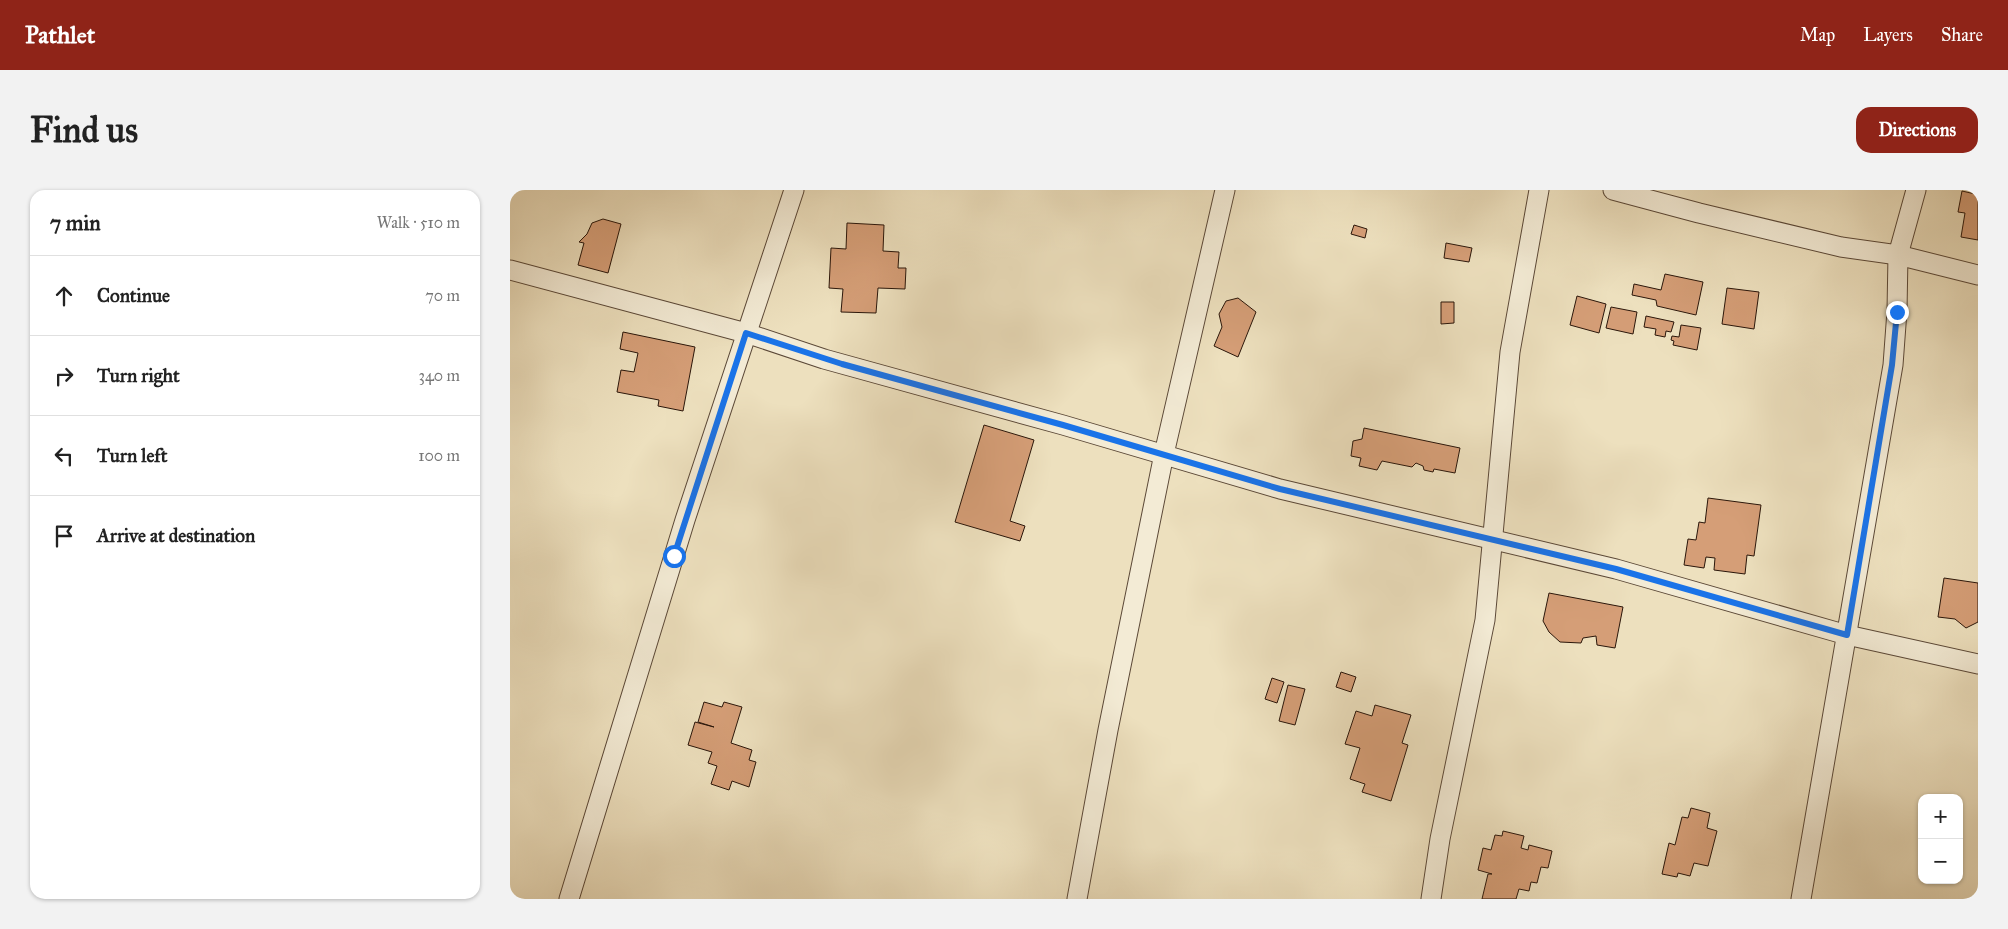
<!DOCTYPE html>
<html lang="en">
<head>
<meta charset="utf-8">
<style>
  body { margin:0; font-family:"IM FELL Great Primer",serif; background:#f2f2f2; color:#222 }
  .controls { position:absolute; right:15px; bottom:15px; display:grid; overflow:hidden; border-radius:10px; box-shadow:0 1px 4px #0004 }
  .controls button { width:45px; height:45px; display:grid; place-items:center; padding:0; border:0; border-bottom:1px solid #e0e0e0; background:#fff; color:#222; font:25px sans-serif }
  .stop { position:absolute; width:15px; height:15px; margin:-11px; border:4px solid #1a73e8; border-radius:50%; background:#fff }
  .stop.end { background:#1a73e8; border-color:#fff; box-shadow:0 1px 5px #0008 }
  .list { margin:0; padding:0; list-style:none }
  h2 { display:flex; justify-content:space-between; align-items:center; height:65px; margin:0; padding:0 20px; font-size:21px }
  h2 small { font-size:16px; font-weight:400; color:#767676 }
  .list li { display:grid; grid-template-columns:32px 1fr auto; gap:15px; align-items:center; box-sizing:border-box; height:80px; padding:0 20px; border-top:1px solid #e0e0e0 }
  .list b { display:block; font-size:19px; white-space:nowrap }
  .list em { font-size:16px; font-style:normal; color:#767676 }
  .icon { flex:none; width:28px; height:28px; fill:none; stroke:currentColor; stroke-width:2; stroke-linecap:round; stroke-linejoin:round }
  .map { position:relative; flex:none; width:1468px; height:709px; overflow:hidden; border-radius:15px }
  header { display:flex; align-items:center; gap:30px; box-sizing:border-box; height:70px; padding:0 25px; background:#8f2418; color:#fff }
  header strong { font-size:24px }
  nav { display:flex; gap:28px; margin-inline-start:auto; font-size:18px }
  .intro { display:flex; align-items:center; justify-content:space-between; box-sizing:border-box; height:120px; padding:0 30px }
  h1 { margin:0; font-size:35px }
  .button { padding:12px 22px; border-radius:15px; background:#8f2418; color:#fff; font-size:18px; font-weight:700 }
  main { display:flex; gap:30px; padding:0 30px }
  aside { flex:1; background:#fff; border-radius:15px; box-shadow:0 1px 4px #0004 }
  .map>svg:first-child { display:block }
  .building { fill:#d59e77; stroke:#2a160a }
  .lines { fill:none; stroke-linecap:round; stroke-linejoin:round }
  .street-casing { stroke:#5b4837; stroke-width:21 }
  .street { stroke:#f3ebd5; stroke-width:19 }
  .route { stroke:#1a73e8; stroke-width:6 }
</style>
</head>
<body>
<header>
<strong>Pathlet</strong>
<nav><a>Map</a><a>Layers</a><a>Share</a></nav>
</header>
<div class="intro"><h1>Find us</h1><a class="button">Directions</a></div>
<main>
<aside>
<h2>7 min<small>Walk · 510 m</small></h2>
<ul class="list">
<li><svg class="icon" aria-label="ahead" viewBox="0 0 24 24"><path d="M12 20V5M6 11l6-6 6 6"/></svg><div><b>Continue</b></div><em>70 m</em></li>
<li><svg class="icon" aria-label="right" viewBox="0 0 24 24"><path d="M7 20v-9h11M14 6l5 5-5 5"/></svg><div><b>Turn right</b></div><em>340 m</em></li>
<li><svg class="icon" aria-label="left" viewBox="0 0 24 24"><path d="M17 20v-9H6M10 6l-5 5 5 5"/></svg><div><b>Turn left</b></div><em>100 m</em></li>
<li><svg class="icon" aria-label="arrive" viewBox="0 0 24 24"><path d="M6 21V4h12l-3 4 3 4H6"/></svg><div><b>Arrive at destination</b></div></li>
</ul>
</aside>
<div class="map">
<svg width="1468" height="709" viewBox="0 0 1468 709">
  <rect width="100%" height="100%" fill="#ede0be"/>
  <filter id="stains"><feTurbulence type="fractalNoise" baseFrequency=".004" numOctaves="4"/><feColorMatrix values="0 0 0 0 .2 0 0 0 0 .09 0 0 0 0 .02 0 0 0 .5 -.17"/></filter>
  <radialGradient id="worn" r=".72"><stop offset=".6" stop-color="#630" stop-opacity="0"/><stop offset="1" stop-color="#630" stop-opacity=".3"/></radialGradient>
  <g class="building">
    <path d="M1466 0H1468V50L1451 47 1455 23 1448 22 1452 1 1465 4Z"/>
    <path d="M93 29 111 34 98 83 68 75 74 53 69 52 77 44 82 33Z"/>
    <path d="M337 33 374 35 373 61 389 62 388 78H396L395 99 368 98 366 123 331 122 333 99 319 98 321 58 336 59Z"/>
    <path d="M844 35 857 39 855 48 841 44Z"/>
    <path d="M936 53 962 58 959 72 934 68Z"/>
    <path d="M1155 84 1193 92 1186 125 1147 116 1146 110 1122 105 1124 94 1151 100Z"/>
    <path d="M1217 98 1249 102 1244 139 1212 134Z"/>
    <path d="M1067 106 1096 114 1089 143 1060 135Z"/>
    <path d="M728 108 746 122 728 167 704 156 712 137 709 124 716 111Z"/>
    <path d="M931 112H944V133L931 134Z"/>
    <path d="M1101 117 1127 122 1123 144 1096 138Z"/>
    <path d="M1136 126 1164 132 1161 142 1156 141 1155 147 1145 145 1146 139 1134 137Z"/>
    <path d="M1171 135 1191 138 1187 160 1163 155 1164 151 1161 150 1162 146 1169 147Z"/>
    <path d="M113 142 185 157 173 221 148 216 149 210 107 202 111 180 124 182 128 163 110 159Z"/>
    <path d="M474 235 524 250 500 331 515 336 510 351 445 332Z"/>
    <path d="M854 238 950 258 945 283 924 279 923 282 914 280 913 276 906 273 902 277 872 271 867 280 849 276 851 268 841 266 843 251 852 249Z"/>
    <path d="M1198 308 1251 315 1244 366 1237 365 1235 384 1204 380 1205 368 1196 367 1194 378 1174 375 1178 349 1186 350 1189 332 1195 333Z"/>
    <path d="M1434 388 1468 393V432L1456 438 1445 429 1428 427Z"/>
    <path d="M1039 403 1113 417 1105 458 1087 455 1086 446 1073 448 1071 453 1050 452 1039 442 1033 431Z"/>
    <path d="M831 482 846 487 841 502 826 497Z"/>
    <path d="M762 488 774 492 767 513 755 509Z"/>
    <path d="M778 495 795 499 785 535 769 531Z"/>
    <path d="M194 512 212 517 214 512 232 517 221 553 242 560 239 570 246 572 239 597 222 591 219 600 201 594 207 576 198 573 202 562 178 555 185 532 204 537 188 532Z"/>
    <path d="M865 515 901 525 892 553 898 555 881 611 852 602 855 594 840 589 850 558 835 554 846 521 862 526Z"/>
    <path d="M1181 618 1200 623 1197 638 1207 641 1198 676 1184 673 1180 686 1168 683 1167 687 1152 684 1159 653 1165 655 1172 627 1178 628Z"/>
    <path d="M993 641 1014 646 1011 658 1018 660 1019 655 1042 661 1038 678 1031 677 1027 693 1021 692 1019 701 1009 699 1006 709H972L978 684H982L968 680 973 658 981 660 985 645 992 646Z"/>
  </g>
  <g class="lines">
    <defs>
      <g id="street">
        <path d="M1103 0 1189 23 1331 57 1388 65 1468 85"/>
        <path d="M0 80 236 143 314 169 553 235 770 299 1106 379 1337 445 1468 474"/>
        <path d="M59 709 175 330 284 0"/>
        <path d="M567 709 598 540 654 264 715 0"/>
        <path d="M921 709 930 649 975 430 1000 162 1029 0"/>
        <path d="M1291 709 1383 175 1387 121 1388 65 1406 0"/>
      </g>
    </defs>
    <use href="#street" class="street-casing"/>
    <use href="#street" class="street"/>
  </g>
  <g class="lines">
    <path class="route" d="M164 366 236 143 332 174 553 235 770 299 1106 379 1337 445 1382 175 1387 122"/>
  </g>
  <rect width="100%" height="100%" filter="url(#stains)"/>
  <rect width="100%" height="100%" fill="url(#worn)"/>
</svg>
<div class="controls">
<button>+</button>
<button>−</button>
</div>
<div class="stop" style="left:164px;top:366px"></div>
<div class="stop end" style="left:1387px;top:122px"></div>
</div>
</main>
</body>
</html>
